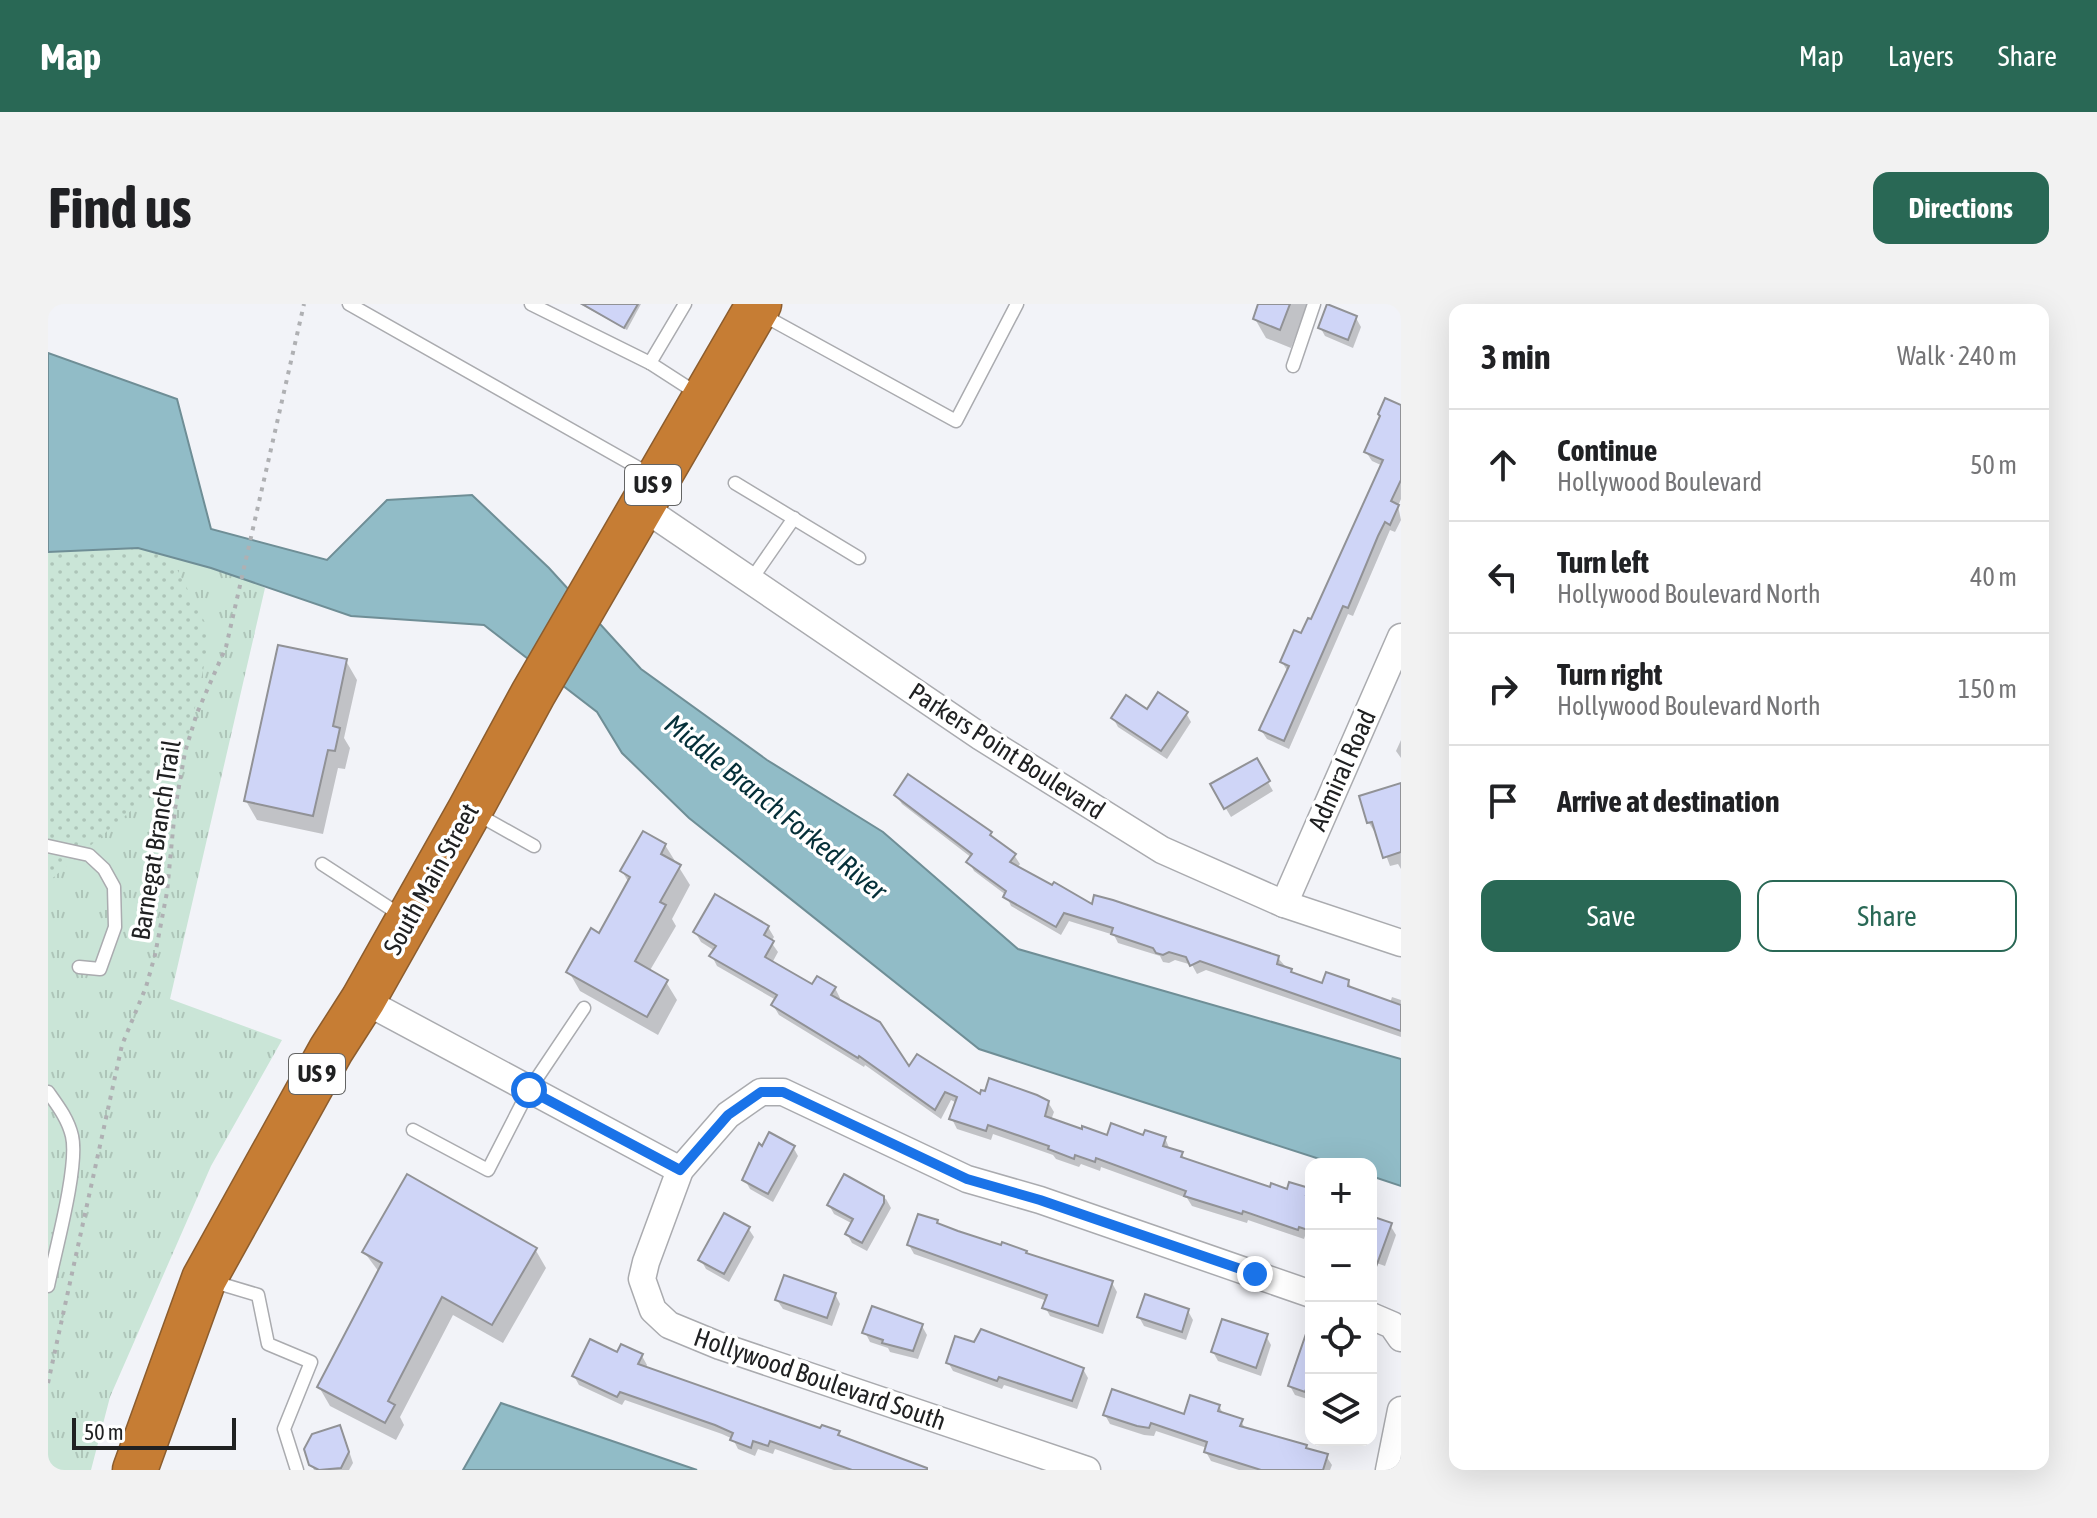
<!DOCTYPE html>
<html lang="en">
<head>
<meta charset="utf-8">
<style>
  body { margin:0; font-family:"Asap Condensed",sans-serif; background:#f2f2f2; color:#202124 }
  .controls { position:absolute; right:24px; bottom:24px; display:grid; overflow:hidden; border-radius:16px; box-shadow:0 8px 32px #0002 }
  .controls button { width:72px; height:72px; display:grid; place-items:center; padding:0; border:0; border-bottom:2px solid #e0e0e0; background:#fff; color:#202124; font:40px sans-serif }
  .scale { position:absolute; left:24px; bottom:20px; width:164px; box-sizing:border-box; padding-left:8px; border:4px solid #202122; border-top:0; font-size:22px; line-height:28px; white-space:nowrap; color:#202122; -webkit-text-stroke:6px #fff; paint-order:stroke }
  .stop { position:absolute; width:24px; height:24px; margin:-18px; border:6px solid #1a73e8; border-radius:50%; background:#fff }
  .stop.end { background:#1a73e8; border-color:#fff; box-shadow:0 2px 8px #0008 }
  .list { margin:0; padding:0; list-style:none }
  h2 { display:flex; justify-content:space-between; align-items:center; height:104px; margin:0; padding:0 32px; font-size:34px }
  h2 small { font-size:26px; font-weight:400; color:#757577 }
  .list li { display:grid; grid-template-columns:52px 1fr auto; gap:24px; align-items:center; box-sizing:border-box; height:112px; padding:0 32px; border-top:2px solid #e0e0e0 }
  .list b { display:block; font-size:30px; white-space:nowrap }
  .list p { margin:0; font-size:26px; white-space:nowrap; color:#757577 }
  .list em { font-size:26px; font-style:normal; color:#757577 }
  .actions { display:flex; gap:16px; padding:24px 32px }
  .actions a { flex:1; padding:18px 0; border:2px solid #296855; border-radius:16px; text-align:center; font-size:28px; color:#296855 }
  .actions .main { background:#296855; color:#fff }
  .icon { flex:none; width:44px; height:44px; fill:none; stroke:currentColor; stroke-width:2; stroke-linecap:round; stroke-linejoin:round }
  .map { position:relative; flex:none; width:1353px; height:1166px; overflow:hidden; border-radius:16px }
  header { display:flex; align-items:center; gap:48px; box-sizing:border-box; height:112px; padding:0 40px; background:#296855; color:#fff }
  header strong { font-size:38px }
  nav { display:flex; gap:44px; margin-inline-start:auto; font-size:28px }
  .intro { display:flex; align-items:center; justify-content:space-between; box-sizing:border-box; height:192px; padding:0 48px }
  h1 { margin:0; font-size:56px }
  .button { padding:20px 36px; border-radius:16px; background:#296855; color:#fff; font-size:28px; font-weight:700 }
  main { display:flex; gap:48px; padding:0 48px }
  aside { flex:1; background:#fff; border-radius:16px; box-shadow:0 8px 32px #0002 }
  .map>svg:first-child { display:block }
  .grass { fill:url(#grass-tufts) }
  .park { fill:url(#park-dots) }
  .water { fill:#91bcc7; stroke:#6f8e96; stroke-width:2 }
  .shadow { fill:#0003 }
  .building { fill:#cfd5f7; stroke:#919296; stroke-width:2 }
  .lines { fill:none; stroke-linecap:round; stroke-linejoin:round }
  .lane-casing { stroke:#aaabaf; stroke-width:15 }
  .street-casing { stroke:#aaabaf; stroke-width:29 }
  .highway-casing { stroke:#8c5d2e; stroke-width:47 }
  .path { stroke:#afb0b3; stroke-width:4; stroke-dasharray:4 6; stroke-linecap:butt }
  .lane { stroke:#fff; stroke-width:12 }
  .street { stroke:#fff; stroke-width:26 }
  .highway { stroke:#c67d34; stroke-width:44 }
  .route { stroke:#1a73e8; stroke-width:10 }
  .labels { text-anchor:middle; stroke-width:7; stroke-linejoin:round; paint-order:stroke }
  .shield { fill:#fff; stroke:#636464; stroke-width:2 }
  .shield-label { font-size:24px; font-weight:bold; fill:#202122 }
  .street-label { font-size:26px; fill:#202122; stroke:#fff }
  .water-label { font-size:28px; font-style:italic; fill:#042f38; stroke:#fff }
</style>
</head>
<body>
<header>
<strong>Map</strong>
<nav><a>Map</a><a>Layers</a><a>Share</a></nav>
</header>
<div class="intro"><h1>Find us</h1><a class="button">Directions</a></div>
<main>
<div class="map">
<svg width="1353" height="1166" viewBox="0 0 1353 1166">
  <defs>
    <pattern id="grass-tufts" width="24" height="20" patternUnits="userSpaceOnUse" patternTransform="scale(2)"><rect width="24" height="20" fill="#cae5d7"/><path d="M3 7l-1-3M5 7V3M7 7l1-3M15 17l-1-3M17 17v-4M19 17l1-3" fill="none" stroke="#adc4b8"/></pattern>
    <pattern id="park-dots" width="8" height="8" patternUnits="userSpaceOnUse" patternTransform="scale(2)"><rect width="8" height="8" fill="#cae5d7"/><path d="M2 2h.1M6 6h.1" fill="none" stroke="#adc4b8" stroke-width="1.8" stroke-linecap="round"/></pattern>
  </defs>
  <rect width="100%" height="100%" fill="#f2f3f8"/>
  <path class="grass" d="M141 244 217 284 122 695 234 736 163 862 62 1093 43 1166H0V265Z"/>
  <path class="park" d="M0 152 86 183 163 330 134 463 0 578Z"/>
  <g class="water">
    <path d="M0 49 129 95 163 225 279 256 339 196 424 191 501 264 593 365 719 456 835 528 970 645 1353 755V882L1323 872V860H1287L931 745 641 514 574 449 549 408 436 321 303 312 163 264 90 244 0 248Z"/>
    <path d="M453 1099 649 1166H415Z"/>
  </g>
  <g class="shadow">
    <path d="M532 0H593L579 26Z"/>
    <path d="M1212 0H1260L1243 44 1218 34 1207 15Z"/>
    <path d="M1308 14 1313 23 1305 44 1277 32 1272 23Z"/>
    <path d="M1353 104V195L1350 202 1353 216 1347 228 1342 226 1305 312 1300 310 1241 445 1219 435 1213 426 1240 368 1234 358 1264 318 1335 162 1324 157 1318 148Z"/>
    <path d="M298 357 309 376 296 434 302 444 297 465 290 464 275 530 209 516 198 497Z"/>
    <path d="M1100 408 1138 409 1143 418 1119 455 1070 423 1065 414Z"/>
    <path d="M1353 436V454L1348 447Z"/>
    <path d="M1208 457 1225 487 1183 513 1164 481Z"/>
    <path d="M1353 481V565L1350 560 1342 562 1329 527H1326L1321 519Z"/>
    <path d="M848 491 943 530 946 537 966 551 972 560 969 564 1045 603 1230 654 1245 671 1276 682 1300 678 1305 686 1342 699 1344 693 1353 696V733L1158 666 1149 670 1144 661 1127 656 1121 659 1115 658 1112 652 1070 639 1066 631 1021 617 1013 631 963 602 958 591 926 567 921 558 924 554 854 500Z"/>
    <path d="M617 541 642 581 624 615 628 622 601 668 618 678 629 696 610 731 532 687 521 668 552 631 581 579 574 567Z"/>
    <path d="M720 623 726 633 723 638 730 648 724 659 764 683 787 684 792 694 791 698 861 766 933 793 1000 798 1006 808 1003 816 1060 834H1117L1122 846 1134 850 1137 856 1223 885 1259 886 1263 892V934L1257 932 1256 935 1200 916 1199 919 1144 902 1139 894 1053 863 1052 867 1033 860 1031 863 1008 855 1005 851 945 830 943 836 909 825 904 815 909 799 903 796 893 815 817 761 816 763 731 711 725 701 728 696 669 662 664 652 667 647 653 638 647 628Z"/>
    <path d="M745 843 750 852 725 898 702 885 697 876 715 844Z"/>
    <path d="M797 873 838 895 843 904 819 947 804 939 799 930 805 920 786 910 781 901Z"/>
    <path d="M1323 915 1342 921 1348 931 1337 962 1323 957Z"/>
    <path d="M889 918 891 922 1064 979 1069 988 1055 1030 1002 1012 997 1003 999 997 866 950 861 941Z"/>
    <path d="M700 924 706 933 681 978 658 965 653 956Z"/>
    <path d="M487 945 498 964 455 1039 405 1011 352 1113 356 1121 348 1136 282 1102 271 1083 331 968 316 948Z"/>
    <path d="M787 990 792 1000 784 1022 735 1005 729 996Z"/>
    <path d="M1140 1007 1145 1016 1138 1036 1096 1022 1091 1013Z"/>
    <path d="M874 1022 879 1031 870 1055 842 1048 840 1044 822 1038 817 1028Z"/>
    <path d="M1218 1032 1223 1041 1213 1072 1170 1057 1165 1048Z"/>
    <path d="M1263 1047V1093L1262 1096 1247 1091 1242 1082Z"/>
    <path d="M570 1051 594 1052 599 1061 597 1065 774 1127 790 1129 794 1134 880 1166H786L727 1145 725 1150 710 1145 707 1152 690 1145 685 1135 674 1130 577 1096 574 1101 531 1081 526 1072Z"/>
    <path d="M900 1058 1035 1065 1040 1074 1029 1105 956 1081 954 1085 905 1067Z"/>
    <path d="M1171 1102 1176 1111 1193 1117 1198 1126 1257 1142 1260 1146 1278 1152 1284 1161 1282 1166H1191L1163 1157 1158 1148 1159 1144 1108 1127 1106 1132 1096 1131 1062 1120 1057 1111 1137 1113Z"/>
    <path d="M296 1132 305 1159 301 1166H266L263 1160Z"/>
  </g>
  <g class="building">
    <path d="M534 0H590L576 24Z"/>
    <path d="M1210 0H1242L1232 26 1205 15Z"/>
    <path d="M1279 0 1309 12 1300 36 1270 24Z"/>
    <path d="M1337 94 1353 101V176L1343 197 1351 201 1342 221 1337 218 1330 232 1300 304 1295 302 1236 437 1211 426 1241 362 1232 358 1246 326 1253 329 1260 314 1263 315 1335 156 1316 148 1332 112 1330 110Z"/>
    <path d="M230 341 299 355 285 422 292 424 287 447 280 446 265 512 196 497Z"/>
    <path d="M1110 388 1140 408 1113 447 1063 414 1078 391 1099 405Z"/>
    <path d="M1209 454 1222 477 1176 505 1162 480Z"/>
    <path d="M860 470 944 528 942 531 968 550 962 558 1004 581 1006 578 1044 600 1046 591 1065 596 1231 652 1229 660 1244 665 1243 668 1274 679 1278 668 1301 676 1300 682 1353 701V727L1152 657 1142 662 1138 653 1121 648 1115 651 1108 649 1105 644 1063 630 1065 624 1016 609 1008 623 955 593 958 587 918 558 924 550 846 491Z"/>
    <path d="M1353 479V548L1335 554 1324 518 1319 519 1311 492Z"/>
    <path d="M595 527 618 540 613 550 633 561 612 598 618 601 587 657 620 676 599 713 518 668 543 624 551 629 582 573 572 567Z"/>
    <path d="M667 590 721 622 716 631 726 637 717 653 764 680 769 672 788 683 783 691 832 718 861 762 869 750 932 790 933 786 937 787 941 774 989 791 1001 797 997 812 1034 825V822L1059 831 1063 819 1095 831 1097 826 1118 833 1115 842 1135 848 1133 853 1222 883 1223 879 1239 885 1241 878 1261 884 1258 891 1263 892V927L1251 923 1250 926 1195 907 1194 910 1136 892 1138 887 1048 854 1047 858 1027 851 1026 855 1000 845 1001 842 940 821 938 827 901 815 909 793 897 788 887 806 811 752 810 754 723 701 729 691 661 652 668 642 645 628Z"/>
    <path d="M721 828 747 842 720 890 694 876 711 839 714 842Z"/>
    <path d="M359 870 489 944 444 1021 394 993 340 1097 347 1101 337 1119 269 1083 334 959 314 948Z"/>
    <path d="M796 870 836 892V899L814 939 797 930 805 915 779 901Z"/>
    <path d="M676 909 702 923 676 970 650 956Z"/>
    <path d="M870 910 890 916 889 919 910 927 953 941 954 938 979 947 978 949 1065 977 1050 1022 994 1004 999 991 859 941Z"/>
    <path d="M1323 912 1344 919 1325 971 1323 970Z"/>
    <path d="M736 971 788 989 779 1014 727 996Z"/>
    <path d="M1097 990 1141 1005 1134 1028 1089 1013Z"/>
    <path d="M824 1002 875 1020 865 1047 834 1039 835 1036 814 1029Z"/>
    <path d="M1174 1015 1220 1030 1208 1064 1163 1048Z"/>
    <path d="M1260 1024H1263V1070L1257 1088 1240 1082Z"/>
    <path d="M933 1025 1036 1064 1024 1097 951 1073 949 1077 898 1059 907 1032 926 1038Z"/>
    <path d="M542 1035 569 1048 573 1040 595 1050 590 1060 772 1124 774 1121 792 1127 790 1131 879 1164V1166H804L722 1137 720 1142 705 1137 703 1144 682 1136 685 1129 667 1121 572 1088 569 1093 524 1072Z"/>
    <path d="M1064 1085 1136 1110 1142 1091 1172 1101 1170 1107 1195 1115 1192 1122 1259 1141 1258 1144 1280 1150 1275 1166H1213L1156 1148 1159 1138 1103 1119 1101 1124 1089 1122 1055 1111Z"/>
    <path d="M292 1121 301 1148 293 1164 271 1166 261 1161 256 1145 264 1130Z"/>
  </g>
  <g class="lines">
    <defs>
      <g id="lane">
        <path d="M301 0 603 171"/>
        <path d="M483 0 602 59 637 0"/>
        <path d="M713 10 908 117 969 0"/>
        <path d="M602 59 650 90"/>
        <path d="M1245 62 1266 0"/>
        <path d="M687 179 811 254"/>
        <path d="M703 276 746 214"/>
        <path d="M429 510 486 542"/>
        <path d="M0 542 41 551 56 565 66 583 67 623 52 665 31 663"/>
        <path d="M274 560 354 612"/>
        <path d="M0 788C10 802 20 815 24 832 31 862 7 948 0 982"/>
        <path d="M365 826 440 866 481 786 536 704"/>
        <path d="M163 977 210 991 220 1040 263 1058 236 1125 249 1166"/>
      </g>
      <g id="street">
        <path d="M593 202 933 433 1114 546 1236 600 1353 639"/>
        <path d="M1236 600 1353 333"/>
        <path d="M315 696 632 866"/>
        <path d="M1323 1012 1344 1021 1353 1034"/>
        <path d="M1039 1166 672 1042 621 1021 605 1006 594 975 598 958 632 866 680 811 713 788H735L919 875 992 896 1263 990"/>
        <path d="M1341 1166 1353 1106"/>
      </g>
      <path id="highway" d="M87 1166 156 975 283 746 315 696 422 506 485 390 711 0"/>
    </defs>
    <use href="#lane" class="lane-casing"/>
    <use href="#street" class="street-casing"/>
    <use href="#highway" class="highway-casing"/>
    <path class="path" d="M0 1079 74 741 98 683 107 651 119 588 127 505 137 448 149 409 178 343 256 0"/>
    <use href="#lane" class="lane"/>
    <use href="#street" class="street"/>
    <use href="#highway" class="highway"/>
  </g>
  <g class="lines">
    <path class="route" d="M481 786 632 866 680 811 713 788H735L919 875 992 896 1207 970"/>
  </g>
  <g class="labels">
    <g class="shield">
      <rect x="577" y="161" width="56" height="40" rx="6"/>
      <rect x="241" y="750" width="56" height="40" rx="6"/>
    </g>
    <g class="shield-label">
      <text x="605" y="189">US 9</text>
      <text x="269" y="778">US 9</text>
    </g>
    <g class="street-label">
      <text transform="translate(959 447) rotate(33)" y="9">Parkers Point Boulevard</text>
      <text transform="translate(1294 466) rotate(-66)" y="9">Admiral Road</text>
      <text transform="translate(108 536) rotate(-81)" y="9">Barnegat Branch Trail</text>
      <text transform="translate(383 575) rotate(-61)" y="9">South Main Street</text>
      <text transform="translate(772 1075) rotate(19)" y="9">Hollywood Boulevard South</text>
    </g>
    <g class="water-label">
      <text transform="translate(728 503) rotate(39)" y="10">Middle Branch Forked River</text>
    </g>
  </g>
</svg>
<div class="controls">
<button>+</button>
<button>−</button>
<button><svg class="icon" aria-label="locate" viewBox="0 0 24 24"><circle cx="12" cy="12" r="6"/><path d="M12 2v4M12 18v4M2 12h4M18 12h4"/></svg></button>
<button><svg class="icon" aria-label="layers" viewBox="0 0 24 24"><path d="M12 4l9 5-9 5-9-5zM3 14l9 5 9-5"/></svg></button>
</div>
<div class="scale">50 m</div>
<div class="stop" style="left:481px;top:786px"></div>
<div class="stop end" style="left:1207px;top:970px"></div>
</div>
<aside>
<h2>3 min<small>Walk · 240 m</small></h2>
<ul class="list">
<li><svg class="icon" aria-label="ahead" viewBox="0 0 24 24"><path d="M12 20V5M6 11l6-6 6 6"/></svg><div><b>Continue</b><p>Hollywood Boulevard</p></div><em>50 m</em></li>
<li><svg class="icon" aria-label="left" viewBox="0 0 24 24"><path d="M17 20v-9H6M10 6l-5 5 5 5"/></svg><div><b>Turn left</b><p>Hollywood Boulevard North</p></div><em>40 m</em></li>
<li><svg class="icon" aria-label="right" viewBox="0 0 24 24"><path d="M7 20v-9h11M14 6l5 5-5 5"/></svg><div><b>Turn right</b><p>Hollywood Boulevard North</p></div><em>150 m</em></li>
<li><svg class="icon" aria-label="arrive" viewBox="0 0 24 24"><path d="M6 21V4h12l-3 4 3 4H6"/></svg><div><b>Arrive at destination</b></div></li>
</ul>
<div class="actions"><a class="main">Save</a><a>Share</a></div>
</aside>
</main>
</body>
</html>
